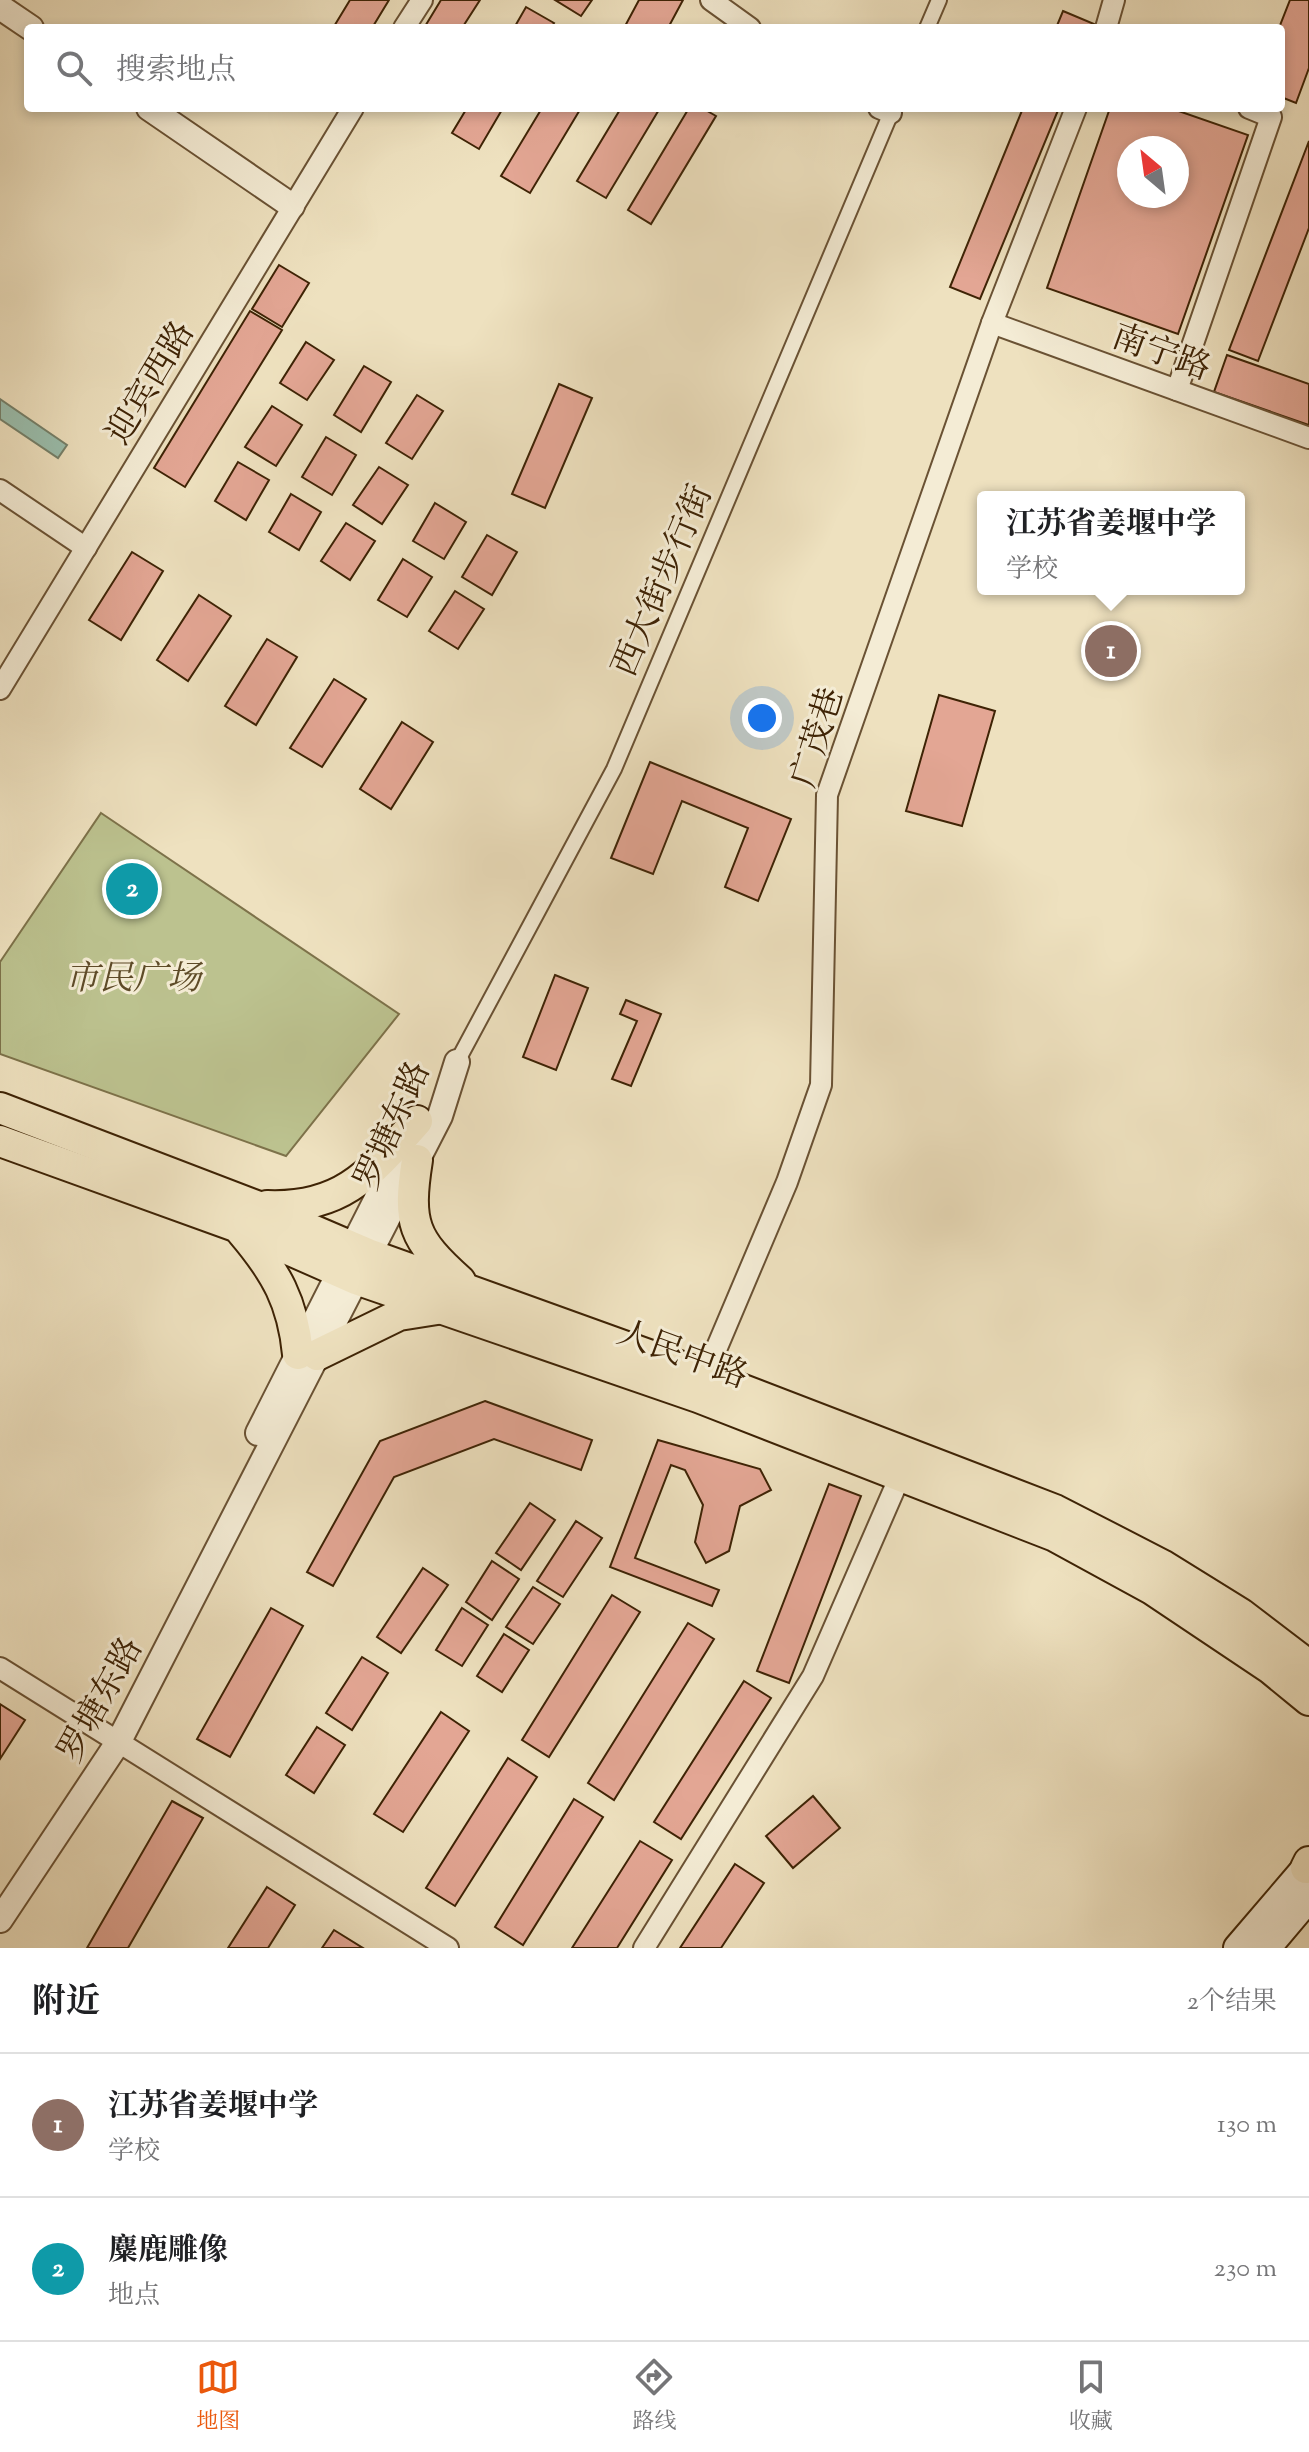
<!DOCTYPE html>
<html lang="zh">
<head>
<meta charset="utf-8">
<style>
  body { margin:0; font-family:"Sorts Mill Goudy","Noto Serif SC",serif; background:#f2f2f2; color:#202124 }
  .compass { position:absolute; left:1117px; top:136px; width:72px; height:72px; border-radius:50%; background:#fff; box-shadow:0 4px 12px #0003; rotate:331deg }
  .you { position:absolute; left:762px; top:718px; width:28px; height:28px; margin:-20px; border:6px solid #fff; border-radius:50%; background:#1a73e8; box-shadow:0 0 0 12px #1a73e833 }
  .badge { display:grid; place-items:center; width:52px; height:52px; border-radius:50%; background:#ea580c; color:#fff; font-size:26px; font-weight:700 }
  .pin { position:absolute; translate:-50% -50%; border:4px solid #fff; box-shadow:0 2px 8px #0006 }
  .popup { position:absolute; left:977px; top:491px; width:268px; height:104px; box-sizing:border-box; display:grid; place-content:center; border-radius:8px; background:#fff; filter:drop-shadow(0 2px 6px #0005); font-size:26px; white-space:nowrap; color:#757577 }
  .popup b { font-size:30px; color:#202124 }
  .popup::after { content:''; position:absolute; left:50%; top:100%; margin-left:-16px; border:16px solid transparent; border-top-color:#fff }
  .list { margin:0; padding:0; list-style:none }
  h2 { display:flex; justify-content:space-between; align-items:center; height:104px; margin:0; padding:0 32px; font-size:34px }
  h2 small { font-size:26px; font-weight:400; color:#757577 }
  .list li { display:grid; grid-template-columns:52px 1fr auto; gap:24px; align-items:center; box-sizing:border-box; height:144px; padding:0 32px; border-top:2px solid #e0e0e0 }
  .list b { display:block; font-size:30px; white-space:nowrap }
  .list p { margin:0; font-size:26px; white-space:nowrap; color:#757577 }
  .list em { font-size:26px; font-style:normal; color:#757577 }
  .icon { flex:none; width:44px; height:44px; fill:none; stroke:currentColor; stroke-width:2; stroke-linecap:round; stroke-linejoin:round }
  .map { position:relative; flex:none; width:1309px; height:1948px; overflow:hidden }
  .search { position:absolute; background:#fff; box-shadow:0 4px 12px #0003; left:24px; right:24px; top:24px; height:88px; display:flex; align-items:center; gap:20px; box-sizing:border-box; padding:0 28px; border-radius:8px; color:#757577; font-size:30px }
  .sheet { height:392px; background:#fff }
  nav { display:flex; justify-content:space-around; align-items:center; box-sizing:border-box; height:112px; border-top:2px solid #e0e0e0; background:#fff; font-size:22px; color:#757577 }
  nav a { display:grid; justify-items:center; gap:4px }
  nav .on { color:#ea580c }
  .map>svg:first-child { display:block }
  .green { fill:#bcc28f; stroke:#7d724a; stroke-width:2 }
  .water { fill:#9abead; stroke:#75806a; stroke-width:2 }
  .building { fill:#e3a694; stroke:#3e2305; stroke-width:2; fill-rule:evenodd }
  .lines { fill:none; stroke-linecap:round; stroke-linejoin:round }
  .pedestrian-casing { stroke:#6a5234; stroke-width:18 }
  .minor-casing { stroke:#6a5234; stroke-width:24 }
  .tertiary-casing { stroke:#6a5234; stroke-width:28 }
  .secondary-casing { stroke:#3e2305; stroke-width:32 }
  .primary-casing { stroke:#3e2305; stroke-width:34 }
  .pedestrian { stroke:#f4ecd5; stroke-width:14 }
  .minor { stroke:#f4ecd5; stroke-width:20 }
  .tertiary { stroke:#f4ecd5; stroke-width:24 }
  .secondary { stroke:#f4ecd5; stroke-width:28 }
  .primary { stroke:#eee1bf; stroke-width:30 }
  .labels { text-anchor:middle; stroke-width:6; stroke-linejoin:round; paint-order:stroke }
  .street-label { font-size:34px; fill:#3e2305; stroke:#f4ecd5 }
  .park-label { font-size:34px; font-style:italic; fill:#5e4b28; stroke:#f4ecd5 }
</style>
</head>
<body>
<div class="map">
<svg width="1309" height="1948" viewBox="0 0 1309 1948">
  <rect width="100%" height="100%" fill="#eee1bf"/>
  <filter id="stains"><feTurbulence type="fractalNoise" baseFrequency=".0025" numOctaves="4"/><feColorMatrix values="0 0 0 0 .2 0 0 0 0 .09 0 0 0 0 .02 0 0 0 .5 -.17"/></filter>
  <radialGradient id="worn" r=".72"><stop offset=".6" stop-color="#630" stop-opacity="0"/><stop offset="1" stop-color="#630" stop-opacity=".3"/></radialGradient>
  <path class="green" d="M101 813 399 1014 286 1156 0 1054V962Z"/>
  <path class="water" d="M0 399 67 445 58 458 0 419Z"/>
  <g class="building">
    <path d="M350 0H389L372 28H333Z"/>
    <path d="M441 0H480L462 28H424Z"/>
    <path d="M555 0H592L581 16Z"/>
    <path d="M639 0H683L668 28H624Z"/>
    <path d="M1290 0H1309V68L1296 103 1281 97 1279 28Z"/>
    <path d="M526 7 554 23 551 28H514Z"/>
    <path d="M1063 11 1094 24 1092 28H1056Z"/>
    <path d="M467 108H503L479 149 452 133Z"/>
    <path d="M542 108H581L530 193 501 176Z"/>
    <path d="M621 108H660L606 198 577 181Z"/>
    <path d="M689 108H702L716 116 651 224 628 210Z"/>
    <path d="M1023 108H1059L980 299 950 287Z"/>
    <path d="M1110 108H1170L1248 135 1178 334 1047 288ZM1129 148H1177V196H1129Z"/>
    <path d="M1309 141V228L1258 361 1229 350Z"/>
    <path d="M279 265 309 283 282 327 252 309Z"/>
    <path d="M250 311 282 330 185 487 154 468Z"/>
    <path d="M306 342 334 360 307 400 280 383Z"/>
    <path d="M1227 355 1309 384V425L1214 392Z"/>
    <path d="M364 366 391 382 361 432 334 415Z"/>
    <path d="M559 384 592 398 545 508 512 494Z"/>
    <path d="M417 395 443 411 412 459 386 443Z"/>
    <path d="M272 406 302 425 276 466 245 447Z"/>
    <path d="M326 437 356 455 332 495 302 477Z"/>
    <path d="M238 462 269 480 246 520 215 501Z"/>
    <path d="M379 467 408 485 382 524 353 505Z"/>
    <path d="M291 494 321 512 299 550 269 532Z"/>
    <path d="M435 503 466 522 444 559 413 541Z"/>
    <path d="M346 523 375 541 350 580 321 561Z"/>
    <path d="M487 535 517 552 492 595 462 577Z"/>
    <path d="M132 552 163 571 121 640 89 620Z"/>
    <path d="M403 559 432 577 407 617 378 600Z"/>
    <path d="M455 591 484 609 458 649 429 631Z"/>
    <path d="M199 595 231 616 188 681 157 660Z"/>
    <path d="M267 639 297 657 256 725 225 706Z"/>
    <path d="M334 679 366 699 322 767 290 748Z"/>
    <path d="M939 695 995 711 962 826 906 811Z"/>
    <path d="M402 722 433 742 391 809 360 789Z"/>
    <path d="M650 762 791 819 758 901 725 887 748 828 682 801 653 874 611 858Z"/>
    <path d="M555 975 588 988 556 1070 523 1057Z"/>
    <path d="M626 1000 661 1014 631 1086 612 1079 637 1021 620 1014Z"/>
    <path d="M485 1401 592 1440 581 1470 494 1439 394 1477 333 1586 307 1572 380 1441Z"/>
    <path d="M658 1440 760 1469 771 1490 740 1506 729 1551 706 1563 695 1542 703 1505 685 1470 671 1465 635 1558 719 1590 712 1606 610 1567Z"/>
    <path d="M829 1484 861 1496 789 1683 757 1671Z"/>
    <path d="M530 1503 555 1520 521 1570 496 1553Z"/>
    <path d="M576 1521 602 1538 563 1597 537 1581Z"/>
    <path d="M492 1561 519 1579 492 1620 466 1602Z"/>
    <path d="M423 1568 448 1585 401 1653 377 1637Z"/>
    <path d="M533 1587 560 1604 533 1644 506 1627Z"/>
    <path d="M612 1595 640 1612 549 1757 522 1740Z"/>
    <path d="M271 1608 303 1626 230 1757 197 1739Z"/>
    <path d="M462 1608 488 1625 462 1666 436 1650Z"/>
    <path d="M688 1623 714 1639 614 1800 588 1783Z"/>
    <path d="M504 1634 529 1650 502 1692 477 1676Z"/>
    <path d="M362 1657 388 1673 352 1730 326 1713Z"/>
    <path d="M744 1681 771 1698 681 1839 654 1822Z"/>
    <path d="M0 1704 25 1720 0 1759Z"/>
    <path d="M441 1712 469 1731 403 1832 374 1814Z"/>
    <path d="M317 1727 345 1745 314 1793 286 1775Z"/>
    <path d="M508 1758 537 1777 455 1906 426 1888Z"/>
    <path d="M813 1796 840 1828 793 1868 766 1836Z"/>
    <path d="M574 1799 603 1817 523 1945 495 1927Z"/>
    <path d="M172 1801 203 1818 128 1948H87Z"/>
    <path d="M640 1841 672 1860 617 1948H572Z"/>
    <path d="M735 1864 764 1883 721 1948H680Z"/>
    <path d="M267 1887 295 1905 268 1948H228Z"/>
    <path d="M334 1930 363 1948H322Z"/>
  </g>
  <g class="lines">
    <defs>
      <g id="pedestrian">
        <path d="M927 28 939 0"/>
        <path d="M457 1062 614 769 893 108"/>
      </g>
      <g id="minor">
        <path d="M711 0 750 28"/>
        <path d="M404 28 422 0"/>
        <path d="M1106 28 1114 0"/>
        <path d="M879 108 891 113"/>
        <path d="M992 323 1309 438"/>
        <path d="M1177 390 1271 117 1249 108"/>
        <path d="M0 490 86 548"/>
        <path d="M0 689 353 108"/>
        <path d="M701 1385 787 1182 821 1085 827 795 992 323 1076 108"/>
        <path d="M0 1668 448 1948"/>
        <path d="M644 1948 813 1676 904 1467"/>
      </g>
      <g id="tertiary">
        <path d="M0 7 31 28"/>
        <path d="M149 108 292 206"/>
        <path d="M258 1433 404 1145"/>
        <path d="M0 1920 119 1741 440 1116 457 1062"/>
      </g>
      <g id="secondary">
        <path d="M1238 1948 1309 1865"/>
        <path d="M1266 1948 1309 1897"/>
      </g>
      <g id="primary">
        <path d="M0 1108 256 1206 368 1254 704 1375 1055 1510 1162 1565 1241 1614 1309 1666"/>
        <path d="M0 1141 238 1227 356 1279 698 1397 1055 1536 1152 1589 1270 1668 1309 1700"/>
        <path d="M417 1160C407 1223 413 1239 460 1281"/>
        <path d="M267 1206C342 1209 370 1174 417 1121"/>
        <path d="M242 1232C276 1272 293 1302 298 1354"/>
        <path d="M317 1355 399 1315 437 1309"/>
        <path d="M1306 1868 1309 1862"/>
      </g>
    </defs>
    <use href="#pedestrian" class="pedestrian-casing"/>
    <use href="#minor" class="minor-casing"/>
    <use href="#tertiary" class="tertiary-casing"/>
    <use href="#secondary" class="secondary-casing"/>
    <use href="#primary" class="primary-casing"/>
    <use href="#pedestrian" class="pedestrian"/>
    <use href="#minor" class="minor"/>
    <use href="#tertiary" class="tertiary"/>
    <use href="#secondary" class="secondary"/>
    <use href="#primary" class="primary"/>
  </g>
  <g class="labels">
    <g class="street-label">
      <text transform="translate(1162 351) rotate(20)" y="12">南宁路</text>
      <text transform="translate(149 382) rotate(-59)" y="12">迎宾西路</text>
      <text transform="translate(661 580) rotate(-67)" y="12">西大街步行街</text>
      <text transform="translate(816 737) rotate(-73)" y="12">广茂巷</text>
      <text transform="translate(391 1125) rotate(-66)" y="12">罗塘东路</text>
      <text transform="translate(683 1353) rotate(20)" y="12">人民中路</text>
      <text transform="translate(99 1699) rotate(-61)" y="12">罗塘东路</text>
    </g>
    <g class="park-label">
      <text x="133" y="989">市民广场</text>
    </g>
  </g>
  <rect width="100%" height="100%" filter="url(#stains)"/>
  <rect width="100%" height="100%" fill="url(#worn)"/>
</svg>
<svg class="compass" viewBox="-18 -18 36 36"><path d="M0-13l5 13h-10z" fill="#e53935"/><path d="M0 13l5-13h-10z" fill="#757577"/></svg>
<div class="you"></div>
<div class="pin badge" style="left:1111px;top:651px;background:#8d6e63">1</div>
<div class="popup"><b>江苏省姜堰中学</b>学校</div>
<div class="pin badge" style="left:132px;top:889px;background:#0f9aa8">2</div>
<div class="search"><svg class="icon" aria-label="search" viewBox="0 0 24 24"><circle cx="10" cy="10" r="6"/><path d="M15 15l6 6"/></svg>搜索地点</div>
</div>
<section class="sheet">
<h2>附近<small>2个结果</small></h2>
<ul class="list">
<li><span class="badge" style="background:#8d6e63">1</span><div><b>江苏省姜堰中学</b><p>学校</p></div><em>130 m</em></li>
<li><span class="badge" style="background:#0f9aa8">2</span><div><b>麋鹿雕像</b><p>地点</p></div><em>230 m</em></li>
</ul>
</section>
<nav>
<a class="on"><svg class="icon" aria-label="map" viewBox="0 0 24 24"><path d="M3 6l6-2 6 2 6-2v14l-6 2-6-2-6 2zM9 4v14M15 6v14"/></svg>地图</a>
<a><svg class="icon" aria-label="directions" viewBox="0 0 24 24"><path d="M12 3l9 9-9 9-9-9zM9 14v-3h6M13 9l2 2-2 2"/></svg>路线</a>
<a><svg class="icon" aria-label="saved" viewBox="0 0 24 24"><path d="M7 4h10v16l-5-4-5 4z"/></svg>收藏</a>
</nav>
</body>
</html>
